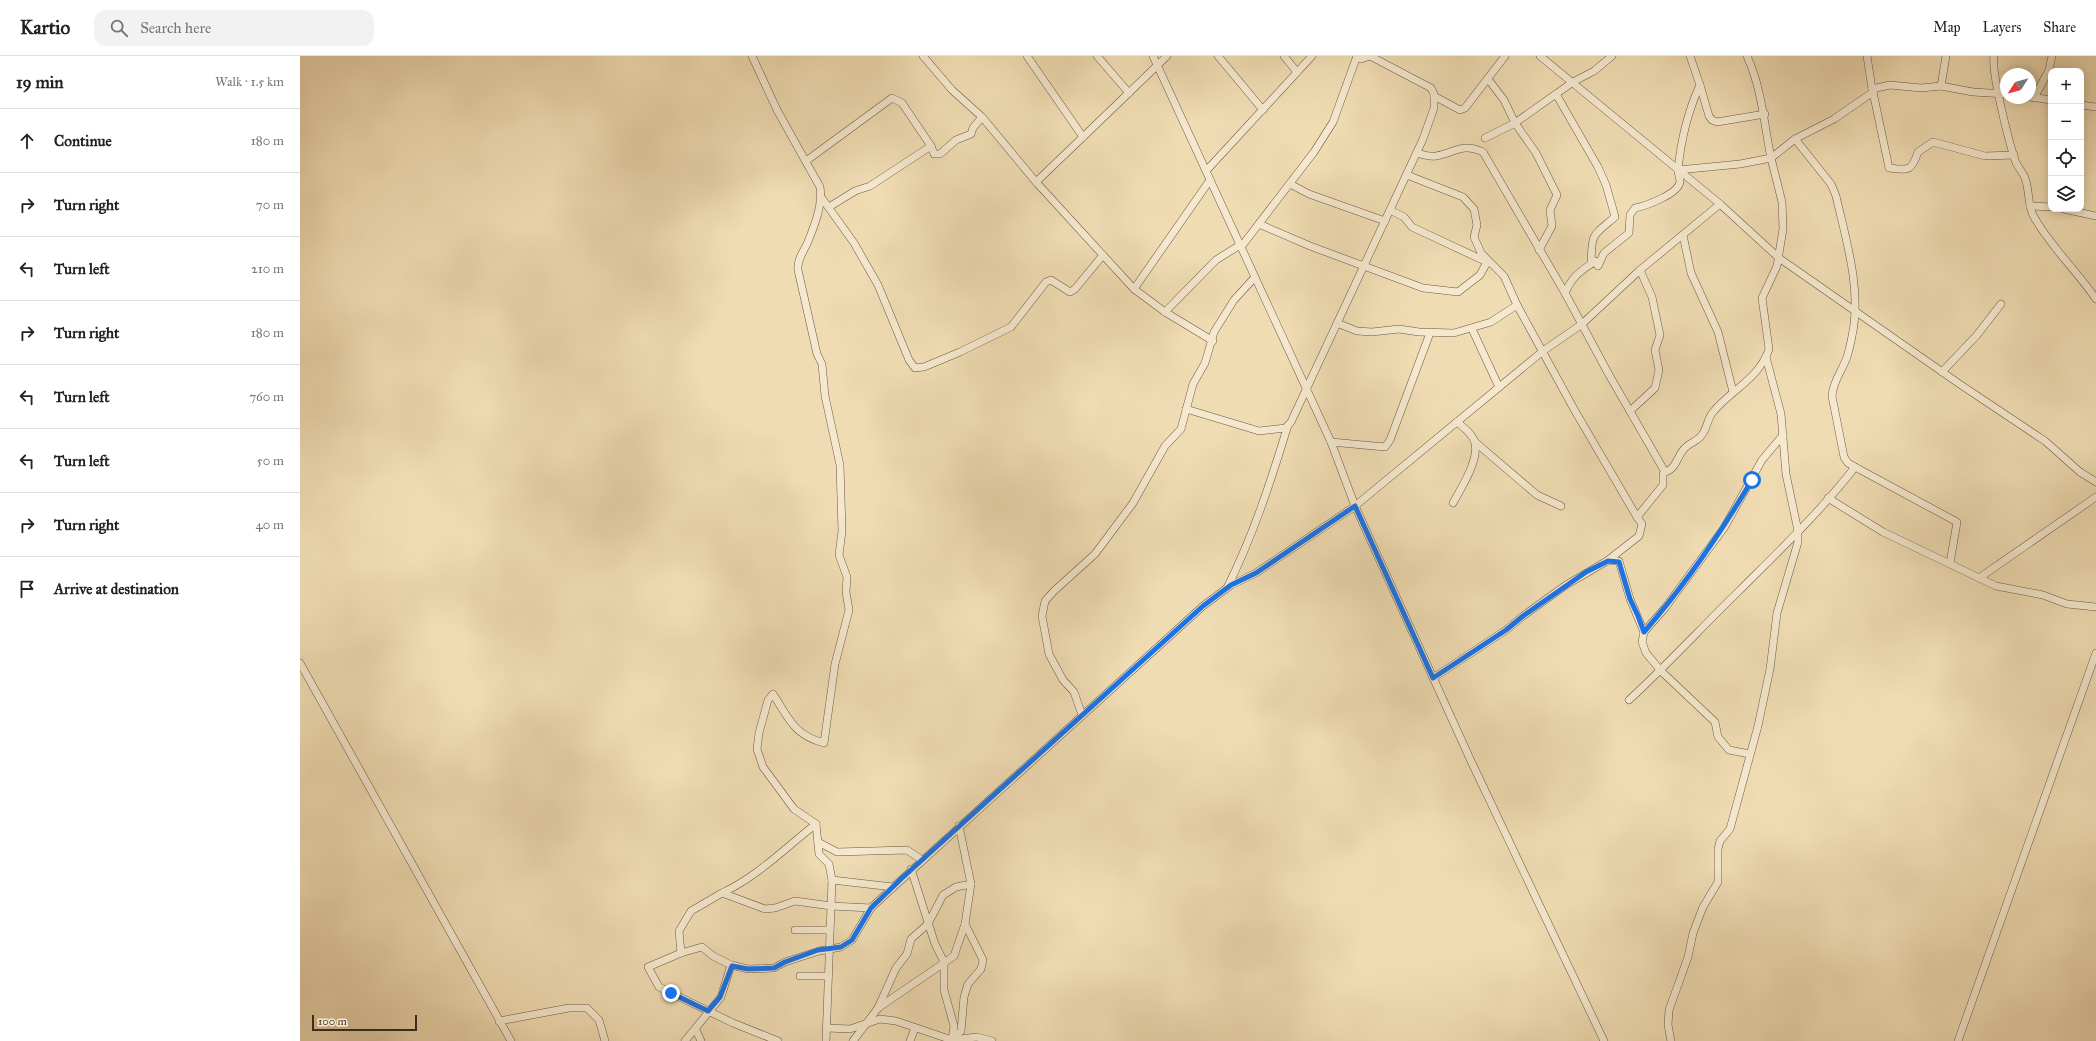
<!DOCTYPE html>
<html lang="en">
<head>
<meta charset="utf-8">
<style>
  body { margin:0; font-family:"IM FELL Great Primer",serif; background:#f2f2f2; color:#222 }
  .controls { position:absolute; right:12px; top:12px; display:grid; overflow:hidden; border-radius:8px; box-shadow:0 2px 10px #0003 }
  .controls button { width:36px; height:36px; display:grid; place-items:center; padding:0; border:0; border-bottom:1px solid #e0e0e0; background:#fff; color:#222; font:20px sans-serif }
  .compass { position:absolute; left:1700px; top:12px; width:36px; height:36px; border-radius:50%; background:#fff; box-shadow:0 2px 10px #0003; rotate:234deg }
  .scale { position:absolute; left:12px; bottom:10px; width:105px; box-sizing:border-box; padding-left:4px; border:2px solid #3c2d1f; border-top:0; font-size:11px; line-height:14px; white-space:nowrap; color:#3c2d1f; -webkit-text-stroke:3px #f5e8ce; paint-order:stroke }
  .stop { position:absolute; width:12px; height:12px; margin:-9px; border:3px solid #1a73e8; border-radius:50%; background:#fff }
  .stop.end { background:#1a73e8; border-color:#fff; box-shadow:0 1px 4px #0008 }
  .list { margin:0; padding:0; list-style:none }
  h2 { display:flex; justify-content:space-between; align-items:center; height:52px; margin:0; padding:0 16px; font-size:17px }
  h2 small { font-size:13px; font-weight:400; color:#767676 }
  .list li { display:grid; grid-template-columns:26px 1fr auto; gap:12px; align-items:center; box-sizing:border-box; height:64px; padding:0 16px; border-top:1px solid #e0e0e0 }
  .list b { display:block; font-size:15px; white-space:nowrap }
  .list em { font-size:13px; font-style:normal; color:#767676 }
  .icon { flex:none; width:22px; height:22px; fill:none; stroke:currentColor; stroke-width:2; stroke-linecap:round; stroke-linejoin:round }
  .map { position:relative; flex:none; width:1796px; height:985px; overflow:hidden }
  header { display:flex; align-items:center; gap:24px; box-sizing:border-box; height:56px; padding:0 20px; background:#fff; border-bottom:1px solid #e0e0e0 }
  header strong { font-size:19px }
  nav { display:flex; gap:22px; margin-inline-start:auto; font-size:14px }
  .search { width:280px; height:36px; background:#f2f2f2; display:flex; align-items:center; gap:10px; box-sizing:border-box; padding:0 14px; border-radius:12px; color:#767676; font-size:15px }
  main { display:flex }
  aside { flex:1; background:#fff }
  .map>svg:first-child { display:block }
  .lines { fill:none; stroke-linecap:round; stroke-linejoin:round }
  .street-casing { stroke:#695944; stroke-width:8 }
  .street { stroke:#f5e8ce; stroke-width:7 }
  .route { stroke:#1a73e8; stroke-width:5 }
</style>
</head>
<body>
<header>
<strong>Kartio</strong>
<div class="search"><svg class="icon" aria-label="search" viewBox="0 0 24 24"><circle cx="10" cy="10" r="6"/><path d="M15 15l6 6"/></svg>Search here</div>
<nav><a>Map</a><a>Layers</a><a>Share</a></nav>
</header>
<main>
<aside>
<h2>19 min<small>Walk · 1.5 km</small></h2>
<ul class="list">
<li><svg class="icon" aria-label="ahead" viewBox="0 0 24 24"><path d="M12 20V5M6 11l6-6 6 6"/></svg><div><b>Continue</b></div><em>180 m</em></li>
<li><svg class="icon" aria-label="right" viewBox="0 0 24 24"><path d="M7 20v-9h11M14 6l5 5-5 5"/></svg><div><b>Turn right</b></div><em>70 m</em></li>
<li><svg class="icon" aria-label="left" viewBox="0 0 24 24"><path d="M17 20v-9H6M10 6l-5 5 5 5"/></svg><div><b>Turn left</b></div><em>210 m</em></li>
<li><svg class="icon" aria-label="right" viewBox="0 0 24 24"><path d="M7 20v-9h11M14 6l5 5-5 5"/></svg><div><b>Turn right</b></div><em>180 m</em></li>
<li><svg class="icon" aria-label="left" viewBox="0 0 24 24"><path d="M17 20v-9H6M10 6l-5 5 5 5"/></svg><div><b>Turn left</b></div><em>760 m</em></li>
<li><svg class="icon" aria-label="left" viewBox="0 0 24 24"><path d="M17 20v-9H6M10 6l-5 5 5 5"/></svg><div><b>Turn left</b></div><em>50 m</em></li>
<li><svg class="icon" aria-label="right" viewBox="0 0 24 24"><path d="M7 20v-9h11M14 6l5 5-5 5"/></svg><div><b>Turn right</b></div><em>40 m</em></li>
<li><svg class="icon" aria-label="arrive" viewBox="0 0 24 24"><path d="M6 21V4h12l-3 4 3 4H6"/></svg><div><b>Arrive at destination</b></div></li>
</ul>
</aside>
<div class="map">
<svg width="1796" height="985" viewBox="0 0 1796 985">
  <rect width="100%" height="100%" fill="#f0dcb3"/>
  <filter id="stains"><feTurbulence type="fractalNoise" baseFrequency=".005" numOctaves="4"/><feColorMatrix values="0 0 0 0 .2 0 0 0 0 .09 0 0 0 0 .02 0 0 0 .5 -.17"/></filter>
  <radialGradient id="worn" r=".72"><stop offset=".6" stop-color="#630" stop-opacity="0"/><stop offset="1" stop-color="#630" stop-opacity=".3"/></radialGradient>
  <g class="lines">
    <defs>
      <g id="street">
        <path d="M452 0 477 54 520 131C523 149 514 171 507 188 503 196 497 204 498 214L517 298 522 308 525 340 540 409 542 475 539 499 547 521 546 536 549 554 535 608 524 687C494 679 489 663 473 638L468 644 459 677 457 693 463 711 494 753 516 768 519 798 529 808 532 824 526 985"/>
        <path d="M623 0 652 34 682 61 736 126 834 233 865 256 913 285"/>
        <path d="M727 0 783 81 867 0"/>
        <path d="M797 0 829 37"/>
        <path d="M853 0 1031 386 1055 450 1171 705 1304 985"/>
        <path d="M918 0 963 54"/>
        <path d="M984 0 997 16"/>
        <path d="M1240 0 1420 148 1479 202 1661 329 1745 385 1780 416 1796 426"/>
        <path d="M1567 0 1572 33 1590 29 1621 32 1641 30 1673 36 1706 38"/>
        <path d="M1694 0C1691 16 1709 86 1715 104 1717 111 1723 116 1725 122 1730 135 1727 149 1734 161 1750 190 1777 215 1796 243"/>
        <path d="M1188 23 1204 44 1215 67 1236 97 1257 139 1250 154 1252 170 1239 194"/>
        <path d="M1400 29 1409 60 1412 64 1417 66 1465 58"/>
        <path d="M1641 30 1646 0"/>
        <path d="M1573 36 1589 112C1609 114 1611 116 1618 96L1633 86 1685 100 1714 99"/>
        <path d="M1256 38 1298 111 1306 129 1314 157 1315 161C1291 181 1292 177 1291 208"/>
        <path d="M1134 40 1160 54 1165 52 1205 0"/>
        <path d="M1730 41 1751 44"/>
        <path d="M1734 42 1749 14 1752 0"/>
        <path d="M1781 49 1796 51"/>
        <path d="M1185 82 1215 67 1273 26 1294 15 1312 0"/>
        <path d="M1117 97C1123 99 1130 101 1136 100 1155 97 1162 86 1183 96L1265 237 1308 317 1365 416C1378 412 1377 398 1386 391 1390 387 1397 385 1401 380 1407 374 1407 363 1413 356 1432 333 1459 323 1469 293L1462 242 1477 210 1483 173 1482 146 1471 102 1495 83 1534 63 1573 36 1572 33"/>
        <path d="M506 105 592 42 602 47 631 90 634 98H640L656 84 671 78 673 72 682 61"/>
        <path d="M1378 114C1381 84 1387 57 1400 29L1390 0"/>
        <path d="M906 115 1012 0"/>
        <path d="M1107 119 1163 141 1174 153 1177 169 1174 181 1178 190 1181 197 1204 220 1217 249 1275 355 1337 461 1363 429V418L1365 416"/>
        <path d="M736 126 783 81"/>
        <path d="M990 128 1009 138 1085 165"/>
        <path d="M521 141 554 187 578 229 609 304 615 312 624 311 660 296 711 271 746 226 751 224 770 236 775 233 803 199"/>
        <path d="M1730 150 1751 151"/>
        <path d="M529 151 555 135 570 130 631 90"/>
        <path d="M1764 153 1796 160"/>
        <path d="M1090 154 1104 161 1112 171 1189 207"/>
        <path d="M959 168 1010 190 1123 232 1158 236 1180 219 1187 206"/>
        <path d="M1383 179 1391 217 1418 276 1433 336"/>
        <path d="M941 191 1014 96 1033 66 1057 0"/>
        <path d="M834 233 910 124"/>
        <path d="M1265 237C1273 219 1280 216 1295 205L1298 210 1304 197 1329 177 1330 159 1335 152C1346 150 1378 138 1380 126 1380 123 1378 117 1378 114L1440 108 1471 102C1464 68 1462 33 1447 0"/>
        <path d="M865 256 916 204 940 189"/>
        <path d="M1037 267 1057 275 1072 276 1099 273 1119 276 1154 277 1191 266 1217 249"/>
        <path d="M1172 273 1199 331"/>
        <path d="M1642 316 1677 279 1701 248"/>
        <path d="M886 353 959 375 986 372 991 366 1123 83 1134 52V38L1131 32 1070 0 1061 3 1057 0"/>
        <path d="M1330 355 1355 332 1359 314 1355 294 1360 279 1352 241 1340 214"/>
        <path d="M1031 386 1085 391 1090 384 1130 277"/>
        <path d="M1175 386 1237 439 1261 450"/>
        <path d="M1555 411 1657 466 1650 507"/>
        <path d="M1528 442 1583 476 1696 530 1743 539 1767 548 1796 551"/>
        <path d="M1153 447C1161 432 1179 405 1175 387 1173 378 1163 371 1157 366"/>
        <path d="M1337 461 1342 468 1339 480 1307 505H1319L1330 543 1344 576"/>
        <path d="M1679 522 1796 441"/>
        <path d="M927 532C953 480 971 425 988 369"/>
        <path d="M0 607 211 985"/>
        <path d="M1133 622 1206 574 1223 560 1266 529 1307 505"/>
        <path d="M1329 644C1367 609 1402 571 1439 535 1479 495 1521 455 1555 411L1548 407 1544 401 1532 340C1533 325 1542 315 1547 301 1549 294 1551 286 1552 280 1562 234 1546 184 1536 140L1531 128 1495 83"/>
        <path d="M782 659 774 636 763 624 749 598 742 560 745 545 754 535 795 498 833 447 865 390 881 373 893 328 905 307 914 276 934 244 955 221"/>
        <path d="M1450 698 1429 694 1418 681 1415 666 1361 615 1346 597 1342 586 1344 576 1365 552 1424 472 1462 404 1483 379"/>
        <path d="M518 786 537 796 607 794 622 804"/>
        <path d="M611 813 635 888 644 906V934L654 970 652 985"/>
        <path d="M532 824 593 831"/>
        <path d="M422 837C458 820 485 792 516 768"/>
        <path d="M495 874H530"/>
        <path d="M381 897 379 875 391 855 422 837 465 853 475 852 495 845 531 850 571 852"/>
        <path d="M431 909 448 913 474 912 485 906 519 895 541 891 552 884 571 852 588 836 903 550 931 529 956 517 1055 450 1243 295 1282 268 1340 214 1420 148"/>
        <path d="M500 920H528"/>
        <path d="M578 952 596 912 607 898 611 883 628 868 643 839 656 831 671 828"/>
        <path d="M199 965 269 952H287L299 964 305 985"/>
        <path d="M527 972 550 973 580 963 596 965 652 984 661 975 664 941 668 928 681 913 683 904 665 868 671 828 659 770"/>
        <path d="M396 974 401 985"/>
        <path d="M652 984 677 981 692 985"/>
        <path d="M385 985 421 941 431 909 413 900 402 891 381 897 348 911 359 931 433 967 478 985"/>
        <path d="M553 985 578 952 654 900 665 868"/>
        <path d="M610 985 615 972"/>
        <path d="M1371 985 1368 969 1369 954 1388 901 1393 877 1403 851 1418 826V793L1420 785 1430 773 1458 670 1470 613 1477 557 1498 486V475L1486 418 1481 358 1466 301"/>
        <path d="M1658 985 1796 597"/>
      </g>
    </defs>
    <use href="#street" class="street-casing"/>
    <use href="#street" class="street"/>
  </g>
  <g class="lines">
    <path class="route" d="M371 937 408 955 420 941 432 910 448 913 474 912 485 906 518 894 541 891 552 884 571 852 602 822 903 550 931 529 956 517 1055 450 1133 622 1206 574 1223 560 1286 516 1308 505 1319 506 1330 543 1338 560 1344 576C1385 529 1420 478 1452 424"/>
  </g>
  <rect width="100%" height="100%" filter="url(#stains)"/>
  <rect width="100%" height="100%" fill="url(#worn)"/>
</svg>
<div class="controls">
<button>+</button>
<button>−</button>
<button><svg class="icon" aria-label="locate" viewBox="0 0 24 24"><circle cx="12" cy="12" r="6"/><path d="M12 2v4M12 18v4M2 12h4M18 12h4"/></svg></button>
<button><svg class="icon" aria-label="layers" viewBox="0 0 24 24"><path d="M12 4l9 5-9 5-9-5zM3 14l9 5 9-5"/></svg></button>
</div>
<svg class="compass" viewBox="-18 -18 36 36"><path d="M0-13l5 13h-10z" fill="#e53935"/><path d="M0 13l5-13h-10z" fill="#767676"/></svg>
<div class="scale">100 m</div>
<div class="stop" style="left:1452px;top:424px"></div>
<div class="stop end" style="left:371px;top:937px"></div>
</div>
</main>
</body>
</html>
